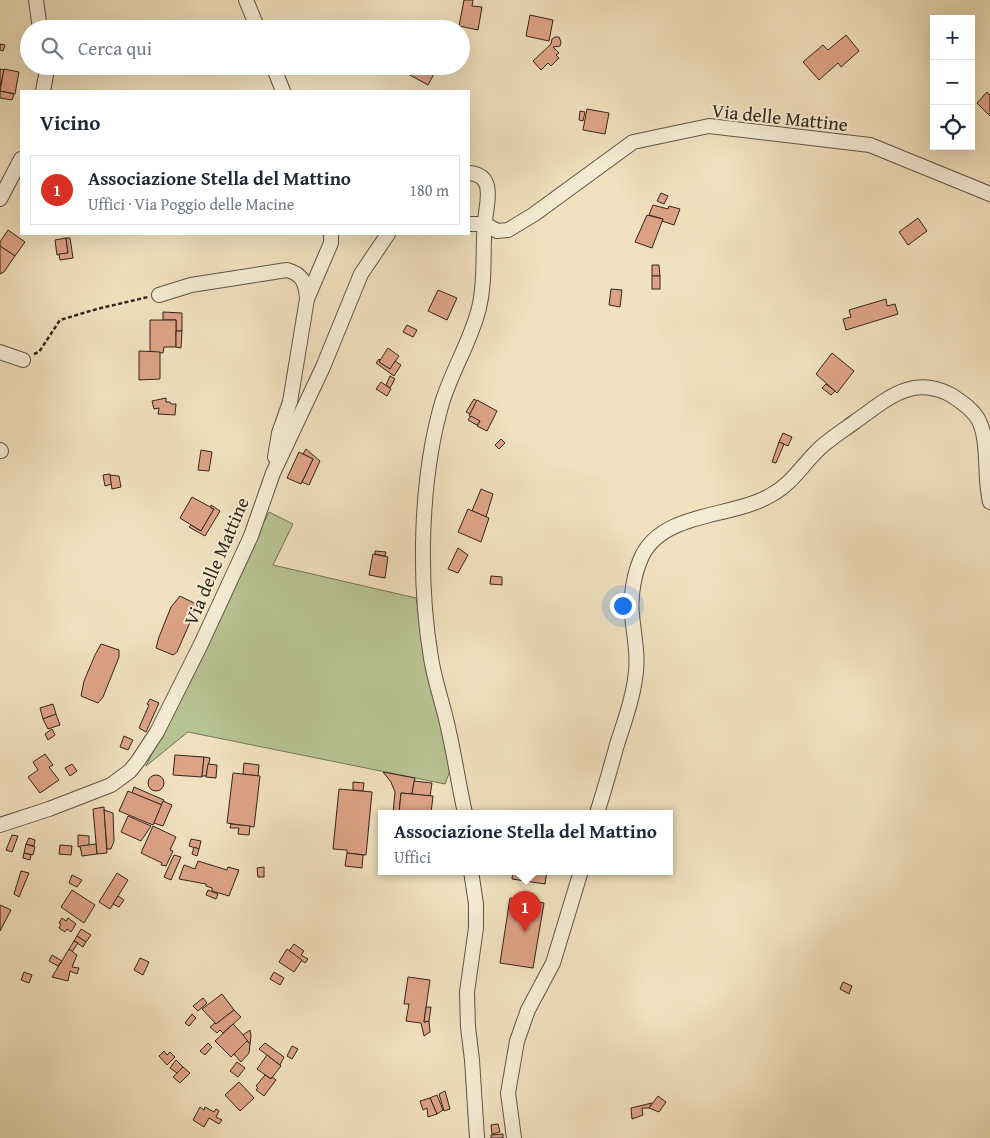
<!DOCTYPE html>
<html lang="it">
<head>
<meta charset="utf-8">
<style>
  body { margin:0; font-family:"Gentium Book Plus",serif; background:#f2f2f3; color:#1f2937 }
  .controls { position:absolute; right:15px; top:15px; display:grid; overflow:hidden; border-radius:0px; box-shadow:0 5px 20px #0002 }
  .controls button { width:45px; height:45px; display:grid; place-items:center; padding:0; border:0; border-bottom:1px solid #e0e1e3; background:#fff; color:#1f2937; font:25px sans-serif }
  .you { position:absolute; left:622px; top:605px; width:18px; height:18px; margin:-12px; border:4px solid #fff; border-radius:50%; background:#1a73e8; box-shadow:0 0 0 8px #1a73e833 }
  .badge { display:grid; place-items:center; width:32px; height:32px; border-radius:50%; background:#d93025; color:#fff; font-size:16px; font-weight:700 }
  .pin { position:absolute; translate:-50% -41px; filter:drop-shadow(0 1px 2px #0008) }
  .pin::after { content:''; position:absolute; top:26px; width:18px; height:15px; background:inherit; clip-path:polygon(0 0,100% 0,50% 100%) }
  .popup { position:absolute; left:378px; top:810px; width:295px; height:65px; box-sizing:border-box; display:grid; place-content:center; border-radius:0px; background:#fff; filter:drop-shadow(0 1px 4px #0005); font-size:16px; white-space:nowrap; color:#747a83 }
  .popup b { font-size:19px; color:#1f2937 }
  .popup::after { content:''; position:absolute; left:50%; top:100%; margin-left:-10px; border:10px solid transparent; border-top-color:#fff }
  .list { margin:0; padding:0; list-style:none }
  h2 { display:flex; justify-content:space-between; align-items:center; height:65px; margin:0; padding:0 20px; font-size:21px }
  h2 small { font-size:16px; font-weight:400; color:#747a83 }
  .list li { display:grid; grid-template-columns:32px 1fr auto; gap:15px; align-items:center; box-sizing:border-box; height:70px; margin:0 10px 10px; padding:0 10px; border:1px solid #e0e1e3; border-radius:0px }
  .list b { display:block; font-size:19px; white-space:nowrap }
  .list p { margin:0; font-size:16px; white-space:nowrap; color:#747a83 }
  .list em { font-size:16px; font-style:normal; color:#747a83 }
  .icon { flex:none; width:28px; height:28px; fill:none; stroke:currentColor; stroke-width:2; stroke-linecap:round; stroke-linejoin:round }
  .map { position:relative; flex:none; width:990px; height:1138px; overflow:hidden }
  .search { position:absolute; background:#fff; box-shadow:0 5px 20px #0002; left:20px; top:20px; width:450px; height:55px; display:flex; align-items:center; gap:12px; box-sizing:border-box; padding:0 18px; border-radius:28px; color:#747a83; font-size:19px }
  .panel { position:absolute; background:#fff; box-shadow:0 5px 20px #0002; left:20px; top:90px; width:450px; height:145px; border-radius:0px }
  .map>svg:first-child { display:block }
  .green { fill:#b8c393; stroke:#747456 }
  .building { fill:#dea387; stroke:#31251a }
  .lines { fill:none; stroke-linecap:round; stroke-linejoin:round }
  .minor-casing { stroke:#615443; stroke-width:16 }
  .path { stroke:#31251a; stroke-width:2.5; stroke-dasharray:4 2.5; stroke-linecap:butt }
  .minor { stroke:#f6ecd5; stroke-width:14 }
  .labels { text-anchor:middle; stroke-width:4; stroke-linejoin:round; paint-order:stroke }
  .street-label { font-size:19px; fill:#31251a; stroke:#f6ecd5 }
</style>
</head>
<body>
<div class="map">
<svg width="990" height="1138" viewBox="0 0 990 1138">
  <rect width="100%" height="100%" fill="#f1e1be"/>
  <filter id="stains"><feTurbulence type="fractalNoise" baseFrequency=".004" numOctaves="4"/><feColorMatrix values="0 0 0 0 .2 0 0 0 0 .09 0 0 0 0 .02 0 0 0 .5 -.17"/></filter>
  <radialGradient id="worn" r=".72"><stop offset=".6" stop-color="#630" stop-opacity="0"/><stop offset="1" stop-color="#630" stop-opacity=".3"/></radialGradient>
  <path class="green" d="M269 512 293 524 273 565 416 598 451 768 445 784 188 732 146 766Z"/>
  <g class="building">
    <path d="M464 0H473L472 6 482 7 478 30 459 26Z"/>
    <path d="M530 15 553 20 549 41 526 36Z"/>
    <path d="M846 35 859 51 841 67 838 63 819 80 803 62 823 45 828 50Z"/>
    <path d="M555 37H559L561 42 560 46 553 47 559 53 556 55 559 58 551 66 548 63 541 70 533 61 551 44 552 39Z"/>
    <path d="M0 44 5 45 3 51 0 50Z"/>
    <path d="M400 66H433L437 68 428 85 399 69Z"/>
    <path d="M0 69 4 70 0 87Z"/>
    <path d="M4 69 19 72 15 94 0 91Z"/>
    <path d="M0 91 14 94 12 100 0 98Z"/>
    <path d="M987 92 989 95 990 94V116L977 103Z"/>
    <path d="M587 109 609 113 605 134 583 130Z"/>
    <path d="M580 111 585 112 583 121 579 120Z"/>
    <path d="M661 193 668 196 664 204 657 201Z"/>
    <path d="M653 205 668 209 669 206 680 209 674 225 662 221 663 219 649 215Z"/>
    <path d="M647 215 663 219 652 248 635 242Z"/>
    <path d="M918 218 927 231 908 245 899 232Z"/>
    <path d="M8 230 25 242 15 256 0 246V242Z"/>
    <path d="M66 238 68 253 57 255 55 240Z"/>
    <path d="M66 238H70L73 258 60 260 59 254 68 253Z"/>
    <path d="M0 246 15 256 4 272 0 274Z"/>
    <path d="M652 265H659L660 276H652Z"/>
    <rect x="652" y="276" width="8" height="13"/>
    <path d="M611 289 622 290 620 307 609 305Z"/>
    <path d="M438 290 457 298 447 320 428 311Z"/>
    <path d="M886 299 887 306 895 304 898 314 846 330 843 319 851 317 849 310Z"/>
    <path d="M163 312 182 313V331H176V320H163Z"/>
    <path d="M150 320H176V347H164L163 353 150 352Z"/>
    <path d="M407 325 417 330 413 337 403 332Z"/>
    <path d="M176 331H182L181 348 176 347Z"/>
    <path d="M388 348 399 356 390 369 379 362Z"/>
    <path d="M139 351 160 352V379L139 380Z"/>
    <path d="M832 353 854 371 837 393 816 374Z"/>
    <path d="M379 359 380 360 379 362 390 369 395 361 401 365 394 376 376 363Z"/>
    <path d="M390 376 395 379 390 388 386 385Z"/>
    <path d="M381 382 391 389 387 396 376 389Z"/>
    <path d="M826 384 835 391 831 395 822 388Z"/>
    <path d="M166 398V402H170L171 404H176L175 415 158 414 159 408 154 409 152 401Z"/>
    <path d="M474 399 477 401 470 414 466 412Z"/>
    <path d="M477 400 497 411 487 431 477 426 480 421 469 416Z"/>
    <path d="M471 416 480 421 477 425 468 420Z"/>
    <path d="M783 433 792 437 788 446 779 442Z"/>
    <path d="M501 439 505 443 499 449 495 445Z"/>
    <path d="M779 442 784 444 776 463 772 462Z"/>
    <path d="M306 449 320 461 309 485 302 482 313 459 303 454Z"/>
    <path d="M201 450 212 452 209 471 198 470Z"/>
    <path d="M299 452 313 459 301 484 287 478Z"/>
    <path d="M110 474 112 484 105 486 103 475Z"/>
    <path d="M110 475 119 476 121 487 112 489Z"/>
    <path d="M481 489 493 494 486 517 472 511Z"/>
    <path d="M192 497 214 509 201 531 180 518Z"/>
    <path d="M211 505 220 511 205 536 189 527 191 525 201 531 214 509 211 508Z"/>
    <path d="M468 509 489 518 481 542 458 532Z"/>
    <path d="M458 548 468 555 458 573 448 569Z"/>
    <path d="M375 551 386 552 385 556 375 554Z"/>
    <path d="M373 554 388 557 385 578 369 575Z"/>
    <path d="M491 576 502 577V585L490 584Z"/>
    <path d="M180 596 196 604 195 611 177 652 173 655 156 648 159 637 171 607Z"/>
    <path d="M101 644 119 650V657L103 697 98 703 81 696 84 681 95 655Z"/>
    <path d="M150 699 159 703 146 732 139 728 149 705 147 704Z"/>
    <path d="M53 704 56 714 43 719 40 708Z"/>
    <path d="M56 714 60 725 48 729 43 719Z"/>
    <path d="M52 729 55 735 48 740 45 734Z"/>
    <path d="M124 736 133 740 128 750 120 747Z"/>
    <path d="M45 754 53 765 49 767 59 780 40 793 28 777 38 770 33 762Z"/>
    <path d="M175 755 204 757 202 777 173 775Z"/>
    <path d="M204 757 210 758 206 776H202Z"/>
    <path d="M244 763 259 765 258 776 243 774Z"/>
    <path d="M72 764 77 771 70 776 65 768Z"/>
    <path d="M208 764 217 765 216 778 206 777Z"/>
    <path d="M383 772 415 778 412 794 401 793 399 813H393L395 792 391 782Z"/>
    <path d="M233 773 260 776 254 827 227 823Z"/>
    <circle cx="156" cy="783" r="8"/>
    <path d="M414 781 432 783 430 796 412 794Z"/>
    <path d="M353 782 364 783 363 791 353 790Z"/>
    <path d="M134 787 164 800 162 805 132 793Z"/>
    <path d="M339 789 372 792 366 855 347 853V850L333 849Z"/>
    <path d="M128 791 162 805 153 825 119 811Z"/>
    <path d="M401 793 433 796 431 813H399Z"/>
    <path d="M163 801 172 805 163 826 154 823Z"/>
    <path d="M104 807 107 853 97 854 93 809Z"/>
    <path d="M104 810 113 813 114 841 111 849H107Z"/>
    <path d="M128 816 151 826 141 841 121 832Z"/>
    <path d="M231 824 250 826 249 835 238 834 239 828H230Z"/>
    <path d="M153 826 176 837 170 850 173 851 166 866 161 865 162 863 141 853Z"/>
    <path d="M12 835 18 836 12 852 6 850Z"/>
    <path d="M78 835 89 836V845L78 847Z"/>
    <path d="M29 838 35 840 34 846 26 844Z"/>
    <path d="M191 839 201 841 199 849 189 846Z"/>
    <path d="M26 844 35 847 33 855 24 853Z"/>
    <path d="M96 844 97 854 82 856 80 846Z"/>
    <path d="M60 845 72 846 71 855 59 854Z"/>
    <path d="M194 847 199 849 197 856 192 854Z"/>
    <path d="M24 853 31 855 30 860 23 858Z"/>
    <path d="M347 853 363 855 362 868 345 866Z"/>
    <path d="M174 855 181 857 171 880 164 877Z"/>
    <path d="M198 861 227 870 228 867 239 870 229 896 212 891V888L206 886V884L179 879 184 865 195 869Z"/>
    <path d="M264 867V877H258L257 868Z"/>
    <path d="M21 871 29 873 19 897 14 894Z"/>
    <path d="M513 871H547L545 884 512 879Z"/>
    <path d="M117 873 128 880 110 909 99 902Z"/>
    <path d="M72 875 82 880 77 887 69 883Z"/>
    <path d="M72 890 95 905 84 923 61 907Z"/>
    <path d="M208 890 218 894 216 899 206 895Z"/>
    <path d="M118 896 124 900 119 907 113 904Z"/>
    <path d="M510 898 544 903 533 968 500 963Z"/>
    <path d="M0 905 11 910 0 931Z"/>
    <path d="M62 918 66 921 68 918 76 924 71 932 67 929 65 932 59 928 61 924 59 923Z"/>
    <path d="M81 929 91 935 86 942 77 936Z"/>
    <path d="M77 936 86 942 83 947 74 941Z"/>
    <path d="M74 941 78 943 72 952 69 949Z"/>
    <path d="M294 944 304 951 301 955 308 959 305 963 289 951Z"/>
    <path d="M69 949 77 955 72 967 79 968 77 974 70 971 68 981 52 977Z"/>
    <path d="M287 949 302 960 294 972 279 962Z"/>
    <path d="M52 955 62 961 58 966 49 961Z"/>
    <path d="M140 958 149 962 143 975 134 970Z"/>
    <path d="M24 972 32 975 29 983 21 980Z"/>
    <path d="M274 972 284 978 280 985 270 979Z"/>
    <path d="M408 977 430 980 424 1022 429 1021 430 1032 424 1036 421 1023 406 1021 409 1004H404Z"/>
    <path d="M843 982 852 986 849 994 840 989Z"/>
    <path d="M222 994 234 1010 216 1024 202 1009Z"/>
    <path d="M203 998 207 1003 198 1011 193 1006Z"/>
    <path d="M426 1007H431L429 1021 424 1022Z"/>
    <path d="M234 1010 241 1017 223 1033 220 1030 217 1033 210 1027 215 1023 216 1024Z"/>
    <path d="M192 1014 196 1018 189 1026 185 1023Z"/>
    <path d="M233 1024 248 1040 231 1057 215 1041Z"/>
    <path d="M250 1030 251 1036 250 1044 243 1035Z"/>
    <path d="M247 1041 250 1044 249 1053 241 1062 234 1054Z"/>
    <path d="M208 1043 212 1047 205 1055 200 1051Z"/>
    <path d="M265 1043 284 1057 280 1065 259 1049Z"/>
    <path d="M292 1046 298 1049 292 1059 287 1056Z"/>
    <path d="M164 1051 167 1055 170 1052 175 1057 167 1065 159 1056Z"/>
    <path d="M267 1055 281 1066 271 1079 257 1069Z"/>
    <path d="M176 1060 183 1067 177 1073 170 1068Z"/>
    <path d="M237 1062 245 1068 238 1077 230 1071Z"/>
    <path d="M183 1067 190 1073 180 1083 173 1077Z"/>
    <path d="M265 1075 271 1079 272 1077 276 1080 264 1096 256 1090 258 1088 256 1086Z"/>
    <path d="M239 1082 254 1098 240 1111 225 1095Z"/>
    <path d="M445 1091 450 1109 444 1111 439 1094Z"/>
    <path d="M437 1095 443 1110 437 1114 430 1098Z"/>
    <path d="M658 1096 666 1102 659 1112 649 1108Z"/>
    <path d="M430 1098 437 1114 428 1117 427 1108 423 1110 420 1101Z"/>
    <path d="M652 1103 649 1108H642L643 1115 632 1119 631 1108Z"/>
    <path d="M200 1107 204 1110 205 1107 214 1112 216 1109 219 1111 216 1117 222 1120 219 1124 209 1118 204 1127 193 1120Z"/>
    <path d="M498 1124 500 1132 492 1134 491 1125Z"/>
    <path d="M503 1134V1138H491V1135Z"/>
  </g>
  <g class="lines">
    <defs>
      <g id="minor">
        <path d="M36 0 40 29"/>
        <path d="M246 0 258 29"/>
        <path d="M273 66 283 91"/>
        <path d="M43 91 46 75 45 66"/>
        <path d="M0 199 21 159"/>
        <path d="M469 224H485L497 231 508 230 533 215 633 142 709 126 870 145 990 194"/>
        <path d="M159 295 191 285 287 270C303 274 306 284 307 299"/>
        <path d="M0 352 23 360"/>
        <path d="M0 450 1 451"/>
        <path d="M275 457 279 433 290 402 307 299 331 243V234"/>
        <path d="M465 813C459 786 455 759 449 732 444 707 435 683 431 658 418 580 420 479 442 403 452 370 471 341 479 308 486 279 482 251 485 222 486 204 497 175 469 173"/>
        <path d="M597 813C604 791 610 770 616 748 623 725 632 703 635 679 639 657 634 637 632 615 630 597 634 573 642 556 664 511 733 518 771 495 792 484 803 464 820 448 831 438 844 430 856 421 886 400 912 374 951 395 962 402 975 411 980 423 989 445 984 478 990 502"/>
        <path d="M0 825 49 809 111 785 130 771 138 761 157 732 201 644 251 536 273 473 323 367 361 274 388 234"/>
        <path d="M471 871 476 904V928L467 992 468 1027 472 1060 477 1138"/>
        <path d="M514 1138 508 1093 517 1041 528 1010 553 963 581 871"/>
      </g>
    </defs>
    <use href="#minor" class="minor-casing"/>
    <path class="path" d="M34 354 39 352 60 320 97 309 148 297"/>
    <use href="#minor" class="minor"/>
  </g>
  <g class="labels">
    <g class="street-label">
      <text transform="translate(780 117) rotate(6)" y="7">Via delle Mattine</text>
      <text transform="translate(216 561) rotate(-67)" y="7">Via delle Mattine</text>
    </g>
  </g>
  <rect width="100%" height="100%" filter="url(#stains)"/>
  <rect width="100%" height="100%" fill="url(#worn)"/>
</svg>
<div class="controls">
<button>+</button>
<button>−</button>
<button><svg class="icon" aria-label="locate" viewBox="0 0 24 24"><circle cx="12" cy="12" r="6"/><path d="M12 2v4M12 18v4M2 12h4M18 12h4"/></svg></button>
</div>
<div class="you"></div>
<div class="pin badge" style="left:525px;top:932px">1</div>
<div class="popup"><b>Associazione Stella del Mattino</b>Uffici</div>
<div class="search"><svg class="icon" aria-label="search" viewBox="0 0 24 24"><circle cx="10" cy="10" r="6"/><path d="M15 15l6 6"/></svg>Cerca qui</div>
<section class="panel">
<h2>Vicino<small></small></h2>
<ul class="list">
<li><span class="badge">1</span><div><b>Associazione Stella del Mattino</b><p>Uffici · Via Poggio delle Macine</p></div><em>180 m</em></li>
</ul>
</section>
</div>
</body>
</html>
